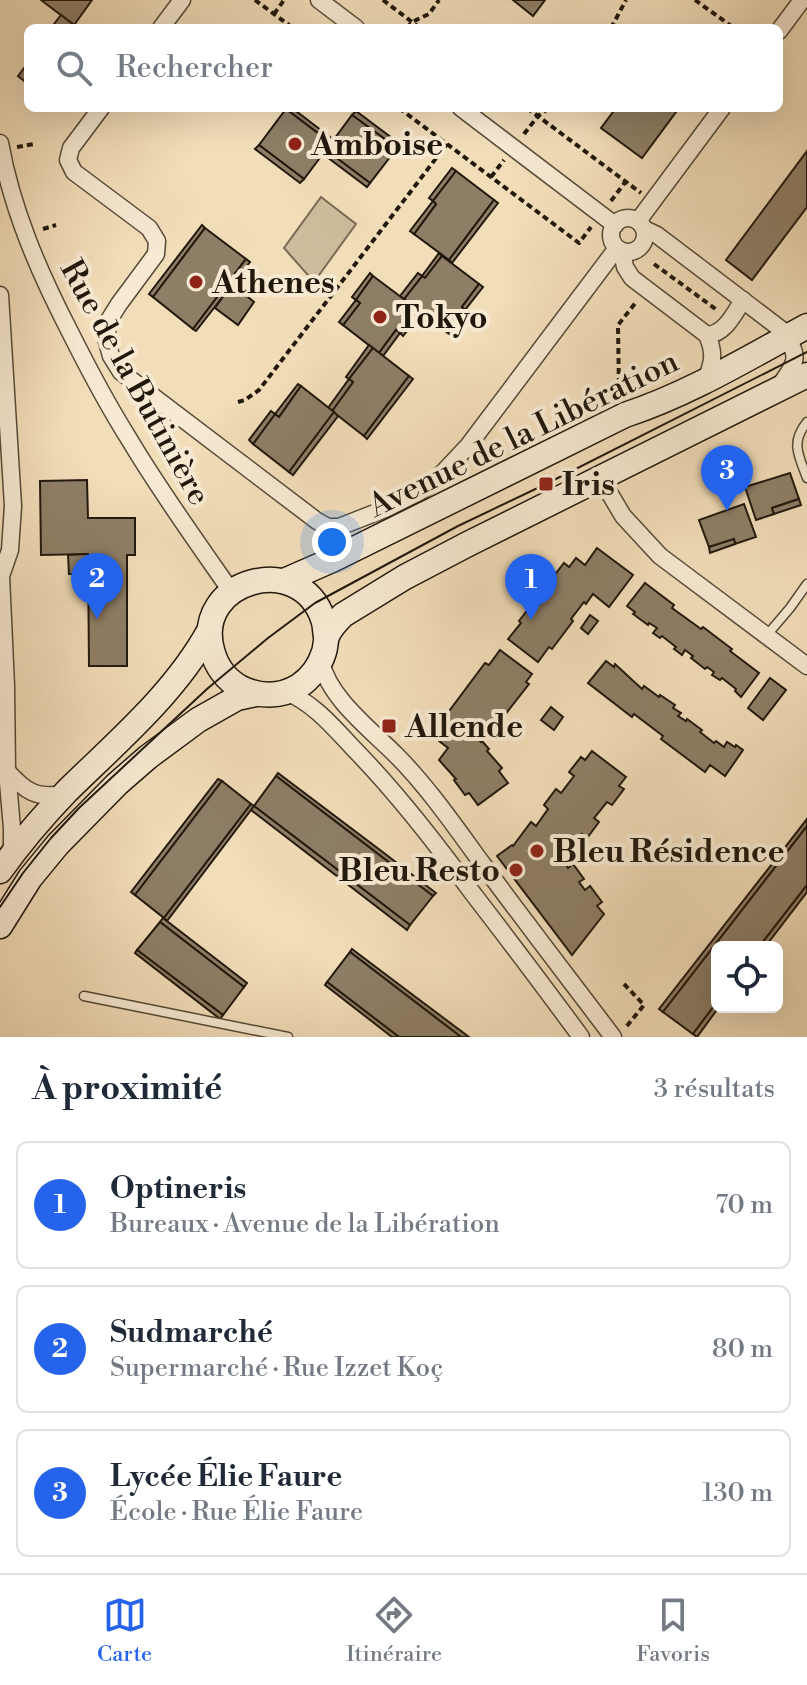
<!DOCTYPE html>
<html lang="fr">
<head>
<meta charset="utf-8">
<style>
  body { margin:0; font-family:"Libre Bodoni",serif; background:#f6f6f7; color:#1f2937 }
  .controls { position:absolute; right:24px; bottom:24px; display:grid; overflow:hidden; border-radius:12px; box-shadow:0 8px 32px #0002 }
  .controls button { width:72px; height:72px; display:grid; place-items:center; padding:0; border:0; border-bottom:2px solid #e0e1e3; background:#fff; color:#1f2937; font:40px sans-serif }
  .you { position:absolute; left:332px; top:542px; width:28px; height:28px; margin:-20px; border:6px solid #fff; border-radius:50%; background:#1a73e8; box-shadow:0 0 0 12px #1a73e833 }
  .badge { display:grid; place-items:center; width:52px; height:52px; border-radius:50%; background:#2563eb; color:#fff; font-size:26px; font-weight:700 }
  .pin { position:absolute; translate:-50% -66px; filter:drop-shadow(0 2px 4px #0008) }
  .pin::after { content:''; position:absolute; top:42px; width:28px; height:24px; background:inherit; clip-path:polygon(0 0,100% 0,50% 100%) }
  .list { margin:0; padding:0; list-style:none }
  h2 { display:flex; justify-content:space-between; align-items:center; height:104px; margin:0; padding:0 32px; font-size:34px }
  h2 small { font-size:26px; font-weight:400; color:#747a83 }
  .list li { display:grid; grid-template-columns:52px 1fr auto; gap:24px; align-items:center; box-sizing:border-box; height:128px; margin:0 16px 16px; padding:0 16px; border:2px solid #e0e1e3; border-radius:12px }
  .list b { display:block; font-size:30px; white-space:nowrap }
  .list p { margin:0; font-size:26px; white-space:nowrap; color:#747a83 }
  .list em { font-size:26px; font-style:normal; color:#747a83 }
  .icon { flex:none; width:44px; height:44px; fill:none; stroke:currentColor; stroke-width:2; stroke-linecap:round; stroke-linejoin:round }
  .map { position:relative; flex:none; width:807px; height:1037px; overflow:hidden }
  .search { position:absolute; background:#fff; box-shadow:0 8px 32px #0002; left:24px; right:24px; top:24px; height:88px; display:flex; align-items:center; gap:20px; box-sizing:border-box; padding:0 28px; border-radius:12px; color:#747a83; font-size:30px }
  .sheet { height:536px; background:#fff }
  nav { display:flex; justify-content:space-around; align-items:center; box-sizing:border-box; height:112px; border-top:2px solid #e0e1e3; background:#fff; font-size:22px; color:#747a83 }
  nav a { display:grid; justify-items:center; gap:4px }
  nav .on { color:#2563eb }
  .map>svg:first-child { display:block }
  .green { fill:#cebc9c; stroke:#786a54; stroke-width:2 }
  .building { fill:#8e7e66; stroke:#21180c; stroke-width:2 }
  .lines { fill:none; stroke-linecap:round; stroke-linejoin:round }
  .lane-casing { stroke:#554937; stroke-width:11 }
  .street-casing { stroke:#554937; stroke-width:19 }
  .secondary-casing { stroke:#21180c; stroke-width:27 }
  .path { stroke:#21180c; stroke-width:4; stroke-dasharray:6 4; stroke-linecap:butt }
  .lane { stroke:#f7e9d2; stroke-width:8 }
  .street { stroke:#f7e9d2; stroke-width:16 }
  .secondary { stroke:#f7e9d2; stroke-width:24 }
  .tram { stroke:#21180c; stroke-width:2 }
  .poi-dot { fill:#8f2418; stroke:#f7e9d2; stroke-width:3 }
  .labels { text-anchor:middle; stroke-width:8; stroke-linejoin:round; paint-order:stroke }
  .poi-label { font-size:32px; font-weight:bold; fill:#21180c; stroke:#f7e9d2; text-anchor:start }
  .street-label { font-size:32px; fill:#21180c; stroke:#f7e9d2 }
</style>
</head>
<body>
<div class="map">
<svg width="807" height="1037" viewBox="0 0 807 1037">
  <rect width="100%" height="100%" fill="#f2ddb9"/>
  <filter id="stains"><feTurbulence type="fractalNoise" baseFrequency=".0025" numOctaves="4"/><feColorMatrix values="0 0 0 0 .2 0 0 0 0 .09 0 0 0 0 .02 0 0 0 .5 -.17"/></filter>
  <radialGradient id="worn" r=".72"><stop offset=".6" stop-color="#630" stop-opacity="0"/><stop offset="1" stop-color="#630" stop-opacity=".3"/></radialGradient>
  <path class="green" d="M321 197 356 224 314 282 284 248Z"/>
  <g class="building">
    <path d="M41 0H92L74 25Z"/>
    <path d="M513 0H545L533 16Z"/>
    <path d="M61 15 74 25 78 28H51Z"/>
    <path d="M28 63V84L18 76Z"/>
    <path d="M287 108H292L334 140 331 143 286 109Z"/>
    <path d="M616 108H679L642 158 601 128Z"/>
    <path d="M286 109 331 143 304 179 259 145Z"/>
    <path d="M356 111 400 144 397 148 352 115Z"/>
    <path d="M352 115 397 148 370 183 326 150Z"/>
    <path d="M259 145 304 179 300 183 255 149Z"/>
    <path d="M326 150 370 183 367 187 323 154Z"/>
    <path d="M807 151V207L752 280 726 260Z"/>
    <path d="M452 168 456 171 433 201 429 198Z"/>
    <path d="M456 171 494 200 449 260 414 234 436 204 433 201Z"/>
    <path d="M494 200 498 203 452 263 449 260Z"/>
    <path d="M433 201 436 204 414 234 410 231Z"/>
    <path d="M202 225 205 228 153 297 149 294Z"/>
    <path d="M205 228 246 259 193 329 153 297Z"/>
    <path d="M439 253 442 256 425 278 422 276Z"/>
    <path d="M442 256 479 284 462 307 465 310 448 333 404 299 422 276 425 278Z"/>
    <path d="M246 259 250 262 196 331 193 329Z"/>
    <path d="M370 273 373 276 356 300 352 297Z"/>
    <path d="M418 273 422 276 404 299 400 296Z"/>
    <path d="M373 276 417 309 400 333 396 330 379 353 343 325 360 303 356 300Z"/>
    <path d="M232 284 254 302 238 325 215 308Z"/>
    <path d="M479 284 483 287 465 310 462 307Z"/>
    <path d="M356 300 360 303 343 325 339 322Z"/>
    <path d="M417 309 422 312 403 336 400 333Z"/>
    <path d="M465 310 470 313 452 336 448 333Z"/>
    <path d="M396 330 400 333 383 356 379 353Z"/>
    <path d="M369 345 373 348 349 379 346 377Z"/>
    <path d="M373 348 409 376 364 436 332 411 353 382 349 379Z"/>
    <path d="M409 376 413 379 367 439 364 436Z"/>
    <path d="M349 379 353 382 332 411 328 408Z"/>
    <path d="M298 384 301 386 279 417 275 414Z"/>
    <path d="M301 386 334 412 289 472 253 444 275 414 279 417Z"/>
    <path d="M271 411 275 414 253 444 249 440Z"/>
    <path d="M334 412 338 416 293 475 289 472Z"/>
    <path d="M790 473 799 499 772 508 774 514 756 520 745 487Z"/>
    <path d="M87 480 88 518H135V555H127V666H89L88 554 41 555 40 481Z"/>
    <path d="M799 499 801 505 774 514 772 508Z"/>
    <path d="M744 504 756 537 735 544 734 539 709 547 699 520Z"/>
    <path d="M734 539 735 544 710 553 709 547Z"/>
    <path d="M597 548 633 575 609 607 593 594 586 604 584 602 571 619 573 621 552 649 549 647 538 662 508 639 521 623 519 621 564 563 569 567 576 558 585 565Z"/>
    <path d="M88 554V574H69L68 555Z"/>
    <path d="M645 583 674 605 672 608 701 629 703 627 732 649 730 651 759 673 741 697 735 691 736 689 722 678 720 680 712 675 714 672 707 667 705 669 691 658 693 656 685 650 682 655 674 649 676 647 662 636 660 638 653 633 657 628 649 623 648 625 633 614 635 612 627 606Z"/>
    <path d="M590 615 598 621 588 634 581 628Z"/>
    <path d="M500 650 532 674 526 682 529 684 493 730 490 728 484 735 481 733 477 738 481 742 482 741 489 749 487 751 502 768 499 771 508 783 478 805 469 793 465 795 454 780 456 779 439 760 448 748 434 737 441 728 438 726 485 663 489 665Z"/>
    <path d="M606 661 614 667 615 664 642 689 644 686 659 697 660 695 675 705 673 708 681 713 678 716 686 721 687 719 702 730 700 732 714 743 716 741 724 747 727 742 735 747 736 745 743 750 725 776 710 765 705 772 661 739 663 736 634 714 632 717 588 683Z"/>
    <path d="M770 678 786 690 763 720 748 708Z"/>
    <path d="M551 707 563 717 554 730 541 720Z"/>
    <path d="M592 751 626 777 619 786 624 789 612 805 607 802 594 818 599 822 587 838 582 834 563 860 568 868 573 864 584 879 579 882 585 890 590 886 602 902 597 906 604 914 572 955 497 856 512 845 513 846 531 822 536 826 548 809 544 805 556 789 561 793 574 776 569 772 581 757 585 760Z"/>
    <path d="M278 773 384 853 436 893 433 896 276 776Z"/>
    <path d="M276 776 433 896 410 925 254 806Z"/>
    <path d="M218 779 222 781 135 895 131 892Z"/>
    <path d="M222 781 251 804 164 918 135 895Z"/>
    <path d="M251 804 254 806 167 921 164 918Z"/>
    <path d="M254 806 410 925 407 930 251 810Z"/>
    <path d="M807 819V826L663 1012 659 1009Z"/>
    <path d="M807 826V885L759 947H717V1002L693 1034 663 1012Z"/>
    <path d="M807 885V892L765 947H759Z"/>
    <path d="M163 918 247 983 244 987 160 922Z"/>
    <path d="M160 922 244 987 223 1015 137 950Z"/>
    <path d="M352 949 401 986 469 1037H461L350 952Z"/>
    <path d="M137 950 223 1015 220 1019 135 953Z"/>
    <path d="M350 952 461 1037H399L327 982Z"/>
    <path d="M327 982 399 1037H392L325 985Z"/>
    <path d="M717 1002V1007H719L697 1037 693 1034Z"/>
  </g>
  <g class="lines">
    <defs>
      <g id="lane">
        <path d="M807 422C790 443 799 456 807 478"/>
        <path d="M767 635 790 608 807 584"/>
        <path d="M84 996 288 1037"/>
      </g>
      <g id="street">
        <path d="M319 0 356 28"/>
        <path d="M161 28 182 0"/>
        <path d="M779 31 802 0"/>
        <path d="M101 108 71 148 68 160 74 172 149 228 157 241 156 254 119 304 109 320 106 338 111 356 121 372 317 521 328 527H339L385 509 419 492 436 480 468 446 617 248"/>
        <path d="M461 108 615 225"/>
        <path d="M0 143C12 210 39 272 70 332 88 368 107 404 129 439 160 491 196 541 231 591"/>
        <circle cx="628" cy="235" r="17"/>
        <path d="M638 221 722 108"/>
        <path d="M644 229 657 235 782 330C800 356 798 361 780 385"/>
        <path d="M622 251 625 267 632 278 707 335C715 353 713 362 706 380"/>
        <path d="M0 295 13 506 10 550 1 576 6 686 7 771 12 828V846L9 855"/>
        <path d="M707 335C725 334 734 314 743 300"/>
        <path d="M600 477 623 516 660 556 807 666"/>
        <path d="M321 661C328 697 370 729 396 755 429 788 456 828 484 866 526 923 570 980 613 1037"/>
        <path d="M286 692C314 703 335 729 355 750 398 794 435 842 471 891 508 939 545 988 581 1037"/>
        <path d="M7 771C25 791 36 799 64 794"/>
      </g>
      <g id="secondary">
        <path d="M284 581 332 560 625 415C689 394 748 358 807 326"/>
        <path d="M326 637C325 631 325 624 323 619 300 550 193 580 212 650 216 666 226 680 241 688 260 697 281 697 299 686 311 678 320 665 324 652 326 646 325 640 328 634 332 626 337 621 343 615L405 577 468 544 807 375"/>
        <path d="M0 871C20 843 43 816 67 791 117 742 175 693 209 631"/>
        <path d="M0 926 30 878 58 844 117 784 148 757 198 720 237 698 256 694"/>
      </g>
    </defs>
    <use href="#lane" class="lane-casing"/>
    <use href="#street" class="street-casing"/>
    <use href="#secondary" class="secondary-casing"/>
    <g class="path">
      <path d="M255 0 293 28"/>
      <path d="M383 0 420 28"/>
      <path d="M695 0 734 28"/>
      <path d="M274 14 284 0"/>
      <path d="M407 28 412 22 429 14 439 0"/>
      <path d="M611 28 626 0"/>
      <path d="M399 108 579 243 591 227"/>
      <path d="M527 108 641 193"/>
      <path d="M524 134 538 116 549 108"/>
      <path d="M17 147 34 144"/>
      <path d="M491 177 504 160"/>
      <path d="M611 201 626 181"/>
      <path d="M43 229 56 225"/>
      <path d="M654 264 717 310"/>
      <path d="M619 394 618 325 637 301"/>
      <path d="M238 402 245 400 259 390 447 144"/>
      <path d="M624 984 644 1005 626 1027"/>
    </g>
    <use href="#lane" class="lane"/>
    <use href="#street" class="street"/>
    <use href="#secondary" class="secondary"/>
    <path class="tram" d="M0 907 23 873 51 838 79 808 207 689 268 638 315 603 458 526 546 484 807 352"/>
  </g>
  <g class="poi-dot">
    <circle cx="295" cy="144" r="8"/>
    <circle cx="196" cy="282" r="8"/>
    <circle cx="380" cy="317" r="8"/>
    <rect x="538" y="476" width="16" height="16" rx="4"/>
    <rect x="381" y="718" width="16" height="16" rx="4"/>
    <circle cx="537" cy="851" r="8"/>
    <circle cx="516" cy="870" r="8"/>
  </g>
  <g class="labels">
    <g class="poi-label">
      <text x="311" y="155">Amboise</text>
      <text x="212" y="293">Athenes</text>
      <text x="396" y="328">Tokyo</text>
      <text x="562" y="495">Iris</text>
      <text x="405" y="737">Allende</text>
      <text x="553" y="862">Bleu Résidence</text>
      <text x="500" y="881" text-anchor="end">Bleu Resto</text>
    </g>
    <g class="street-label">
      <text transform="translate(136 382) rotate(61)" y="11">Rue de la Butinière</text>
      <text transform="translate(523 433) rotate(-26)" y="11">Avenue de la Libération</text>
    </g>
  </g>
  <rect width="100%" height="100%" filter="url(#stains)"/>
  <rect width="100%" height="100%" fill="url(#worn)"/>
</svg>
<div class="controls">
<button><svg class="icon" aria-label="locate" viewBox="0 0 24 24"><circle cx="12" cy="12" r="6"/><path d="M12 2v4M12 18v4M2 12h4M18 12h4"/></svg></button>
</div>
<div class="you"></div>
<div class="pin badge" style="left:531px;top:620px">1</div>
<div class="pin badge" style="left:97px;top:619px">2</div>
<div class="pin badge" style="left:727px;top:511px">3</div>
<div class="search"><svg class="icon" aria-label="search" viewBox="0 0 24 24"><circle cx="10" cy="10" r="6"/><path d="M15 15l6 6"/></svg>Rechercher</div>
</div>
<section class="sheet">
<h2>À proximité<small>3 résultats</small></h2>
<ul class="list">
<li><span class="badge">1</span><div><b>Optineris</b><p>Bureaux · Avenue de la Libération</p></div><em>70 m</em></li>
<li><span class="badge">2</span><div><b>Sudmarché</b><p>Supermarché · Rue Izzet Koç</p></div><em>80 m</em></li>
<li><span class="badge">3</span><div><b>Lycée Élie Faure</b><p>École · Rue Élie Faure</p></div><em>130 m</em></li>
</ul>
</section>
<nav>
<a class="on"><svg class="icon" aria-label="map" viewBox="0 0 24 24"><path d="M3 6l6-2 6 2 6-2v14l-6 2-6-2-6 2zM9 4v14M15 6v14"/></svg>Carte</a>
<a><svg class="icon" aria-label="directions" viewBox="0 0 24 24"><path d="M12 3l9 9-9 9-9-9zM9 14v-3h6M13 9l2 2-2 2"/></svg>Itinéraire</a>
<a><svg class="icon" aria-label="saved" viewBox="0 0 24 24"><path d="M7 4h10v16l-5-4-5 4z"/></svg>Favoris</a>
</nav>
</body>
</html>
